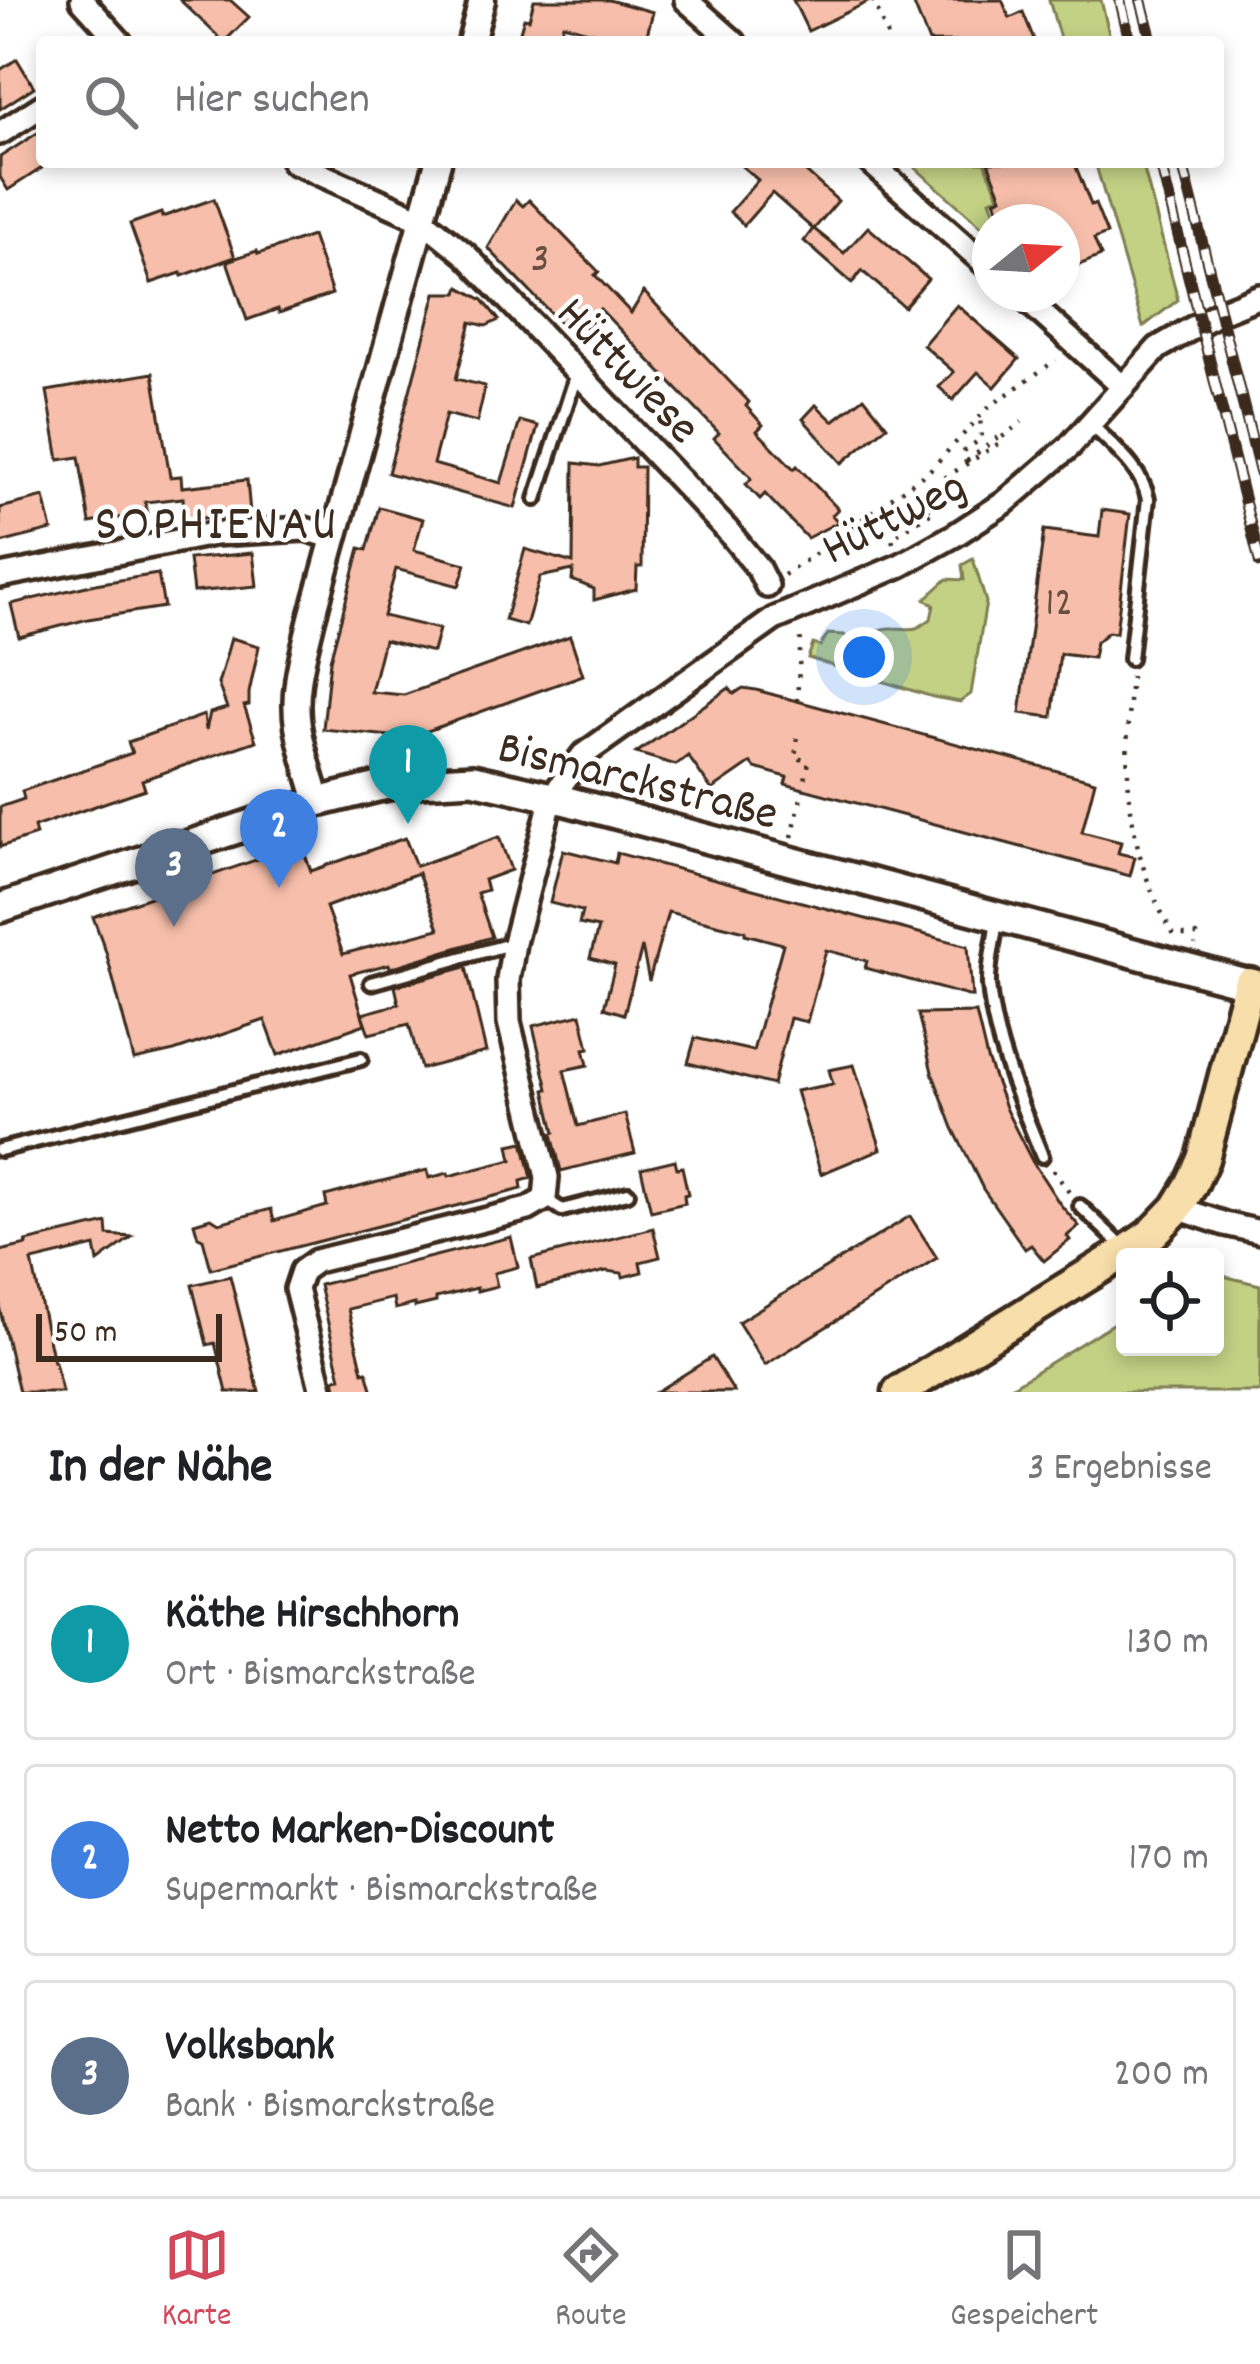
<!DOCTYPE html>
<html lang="de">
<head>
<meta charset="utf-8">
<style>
  body { margin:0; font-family:Dekko,sans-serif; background:#f6f6f6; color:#202124 }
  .controls { position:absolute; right:36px; bottom:36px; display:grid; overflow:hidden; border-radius:12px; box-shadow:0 6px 18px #0003 }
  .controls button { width:108px; height:108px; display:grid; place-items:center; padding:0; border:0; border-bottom:3px solid #e0e0e0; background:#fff; color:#202124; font:60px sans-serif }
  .compass { position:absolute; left:972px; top:204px; width:108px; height:108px; border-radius:50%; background:#fff; box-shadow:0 6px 18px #0003; rotate:72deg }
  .scale { position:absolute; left:36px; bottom:30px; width:186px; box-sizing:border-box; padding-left:12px; border:6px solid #3b2a1e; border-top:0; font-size:33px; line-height:42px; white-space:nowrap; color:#3b2a1e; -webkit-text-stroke:9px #fff; paint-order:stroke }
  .you { position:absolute; left:864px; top:657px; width:42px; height:42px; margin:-30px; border:9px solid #fff; border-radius:50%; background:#1a73e8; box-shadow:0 0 0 18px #1a73e833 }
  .badge { display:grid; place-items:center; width:78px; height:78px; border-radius:50%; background:#d1495b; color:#fff; font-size:39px; font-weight:700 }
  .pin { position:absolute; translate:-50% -99px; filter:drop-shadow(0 3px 6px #0008) }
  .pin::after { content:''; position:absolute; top:63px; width:42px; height:36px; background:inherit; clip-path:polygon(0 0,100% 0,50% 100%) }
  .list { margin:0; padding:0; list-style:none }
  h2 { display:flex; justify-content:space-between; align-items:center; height:156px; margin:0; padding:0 48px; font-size:51px }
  h2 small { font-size:39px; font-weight:400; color:#757577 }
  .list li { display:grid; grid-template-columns:78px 1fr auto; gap:36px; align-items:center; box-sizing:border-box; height:192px; margin:0 24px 24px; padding:0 24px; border:3px solid #e0e0e0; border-radius:12px }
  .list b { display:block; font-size:45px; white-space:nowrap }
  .list p { margin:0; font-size:39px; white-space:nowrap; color:#757577 }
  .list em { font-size:39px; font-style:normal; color:#757577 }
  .icon { flex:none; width:66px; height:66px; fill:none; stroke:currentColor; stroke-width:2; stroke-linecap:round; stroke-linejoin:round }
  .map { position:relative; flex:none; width:1260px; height:1392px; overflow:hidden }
  .search { position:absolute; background:#fff; box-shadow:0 6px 18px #0003; left:36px; right:36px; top:36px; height:132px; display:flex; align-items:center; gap:30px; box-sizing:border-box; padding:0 42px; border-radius:12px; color:#757577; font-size:45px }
  .sheet { height:804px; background:#fff }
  nav { display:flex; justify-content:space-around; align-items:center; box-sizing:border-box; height:168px; border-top:3px solid #e0e0e0; background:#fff; font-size:33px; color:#757577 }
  nav a { display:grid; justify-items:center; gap:6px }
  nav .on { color:#d1495b }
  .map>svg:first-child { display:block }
  .green { fill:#c3d185; stroke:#7f7e52; stroke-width:3 }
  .building { fill:#f7bfab; stroke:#3b2a1e; stroke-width:3; fill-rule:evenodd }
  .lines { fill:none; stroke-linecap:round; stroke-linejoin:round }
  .service-casing { stroke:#3b2a1e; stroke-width:20 }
  .minor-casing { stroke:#3b2a1e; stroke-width:30 }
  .tertiary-casing { stroke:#3b2a1e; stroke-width:33 }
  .secondary-casing { stroke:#3b2a1e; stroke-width:36 }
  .primary-casing { stroke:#3b2a1e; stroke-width:39 }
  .path { stroke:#3b2a1e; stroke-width:4.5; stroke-dasharray:3 9; stroke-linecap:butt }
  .service { stroke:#fff; stroke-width:10 }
  .minor { stroke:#fff; stroke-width:21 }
  .tertiary { stroke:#fff; stroke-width:24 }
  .secondary { stroke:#fff; stroke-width:27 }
  .primary { stroke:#f8deab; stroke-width:30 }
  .rail-casing { stroke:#3b2a1e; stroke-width:12 }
  .rail { stroke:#fff; stroke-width:8; stroke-dasharray:22; stroke-linecap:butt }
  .labels { text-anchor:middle; stroke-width:9; stroke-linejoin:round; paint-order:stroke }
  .number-label { font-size:42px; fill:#6a4f41 }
  .street-label { font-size:48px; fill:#3b2a1e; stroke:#fff }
  .neighbourhood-label { font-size:51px; letter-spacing:3px; fill:#3b2a1e; stroke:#fff }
</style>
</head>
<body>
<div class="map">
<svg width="1260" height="1392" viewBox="0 0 1260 1392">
  <rect width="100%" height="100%" fill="#fff"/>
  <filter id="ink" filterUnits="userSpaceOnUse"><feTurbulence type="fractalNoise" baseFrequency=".00833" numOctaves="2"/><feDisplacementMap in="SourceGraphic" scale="24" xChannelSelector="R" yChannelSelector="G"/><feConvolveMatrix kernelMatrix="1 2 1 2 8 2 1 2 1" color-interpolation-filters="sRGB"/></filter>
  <g filter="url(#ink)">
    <g class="green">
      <path d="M1049 0H1101L1111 42H1061Z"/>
      <path d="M909 162H985L999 196 990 200 999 222H990V234Z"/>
      <path d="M1095 162H1142L1178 300 1143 327Z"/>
      <path d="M973 559 986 602 971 694 960 702 933 697 808 658 813 644 820 646 828 634 844 635 854 643C865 635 879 627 893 628 913 628 912 633 931 619L934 605 925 599 947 579 964 580 962 565Z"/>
      <path d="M1215 1274 1260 1285V1392H1003L1125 1316V1347H1215Z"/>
    </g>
    <g class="building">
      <path d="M180 0H230L249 17 224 42Z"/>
      <path d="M534 0H609L653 12 645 42H628L563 24 558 42H517L524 18 529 19Z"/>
      <path d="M793 0H872L808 31Z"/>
      <path d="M912 0H1002L1010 18 1023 12 1035 42H929Z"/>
      <path d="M17 59 34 87 0 109V70Z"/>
      <path d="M42 130V168L8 190 0 177V157Z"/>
      <path d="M737 162H795L838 201 814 229 844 253 868 227 928 279 904 307 862 271 852 283 804 241 813 229 772 193 744 225 730 212 758 180Z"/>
      <path d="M988 162H1074L1091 205 1095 204 1107 234 1094 239 1101 256 1062 272V222H1003L995 200 1002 197Z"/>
      <path d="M214 199 235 257 182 276 181 273 151 283 130 224 161 213 162 217Z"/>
      <path d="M516 200 523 206 529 200 599 272 595 275 631 313 644 292 749 402 746 406 763 425 757 431 794 469 797 466 838 509 832 515 838 522 807 538 765 494 760 499 746 484 751 479 749 475 714 438 719 433 600 309 587 329 580 321 569 332 488 248Z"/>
      <path d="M312 236 332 294 279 313 278 309 247 320 227 261 257 251 258 254Z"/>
      <path d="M460 287 483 300 499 320 486 326 471 322 456 379 485 386 482 401 477 422 446 414 433 464 501 483 520 421 538 426 515 508 388 473 436 293H458Z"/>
      <path d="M957 305 1019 359 995 387 978 372 953 400 939 387 954 372 923 345Z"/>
      <path d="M153 373 170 477 181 476 182 487 247 480 250 513 185 520 183 498 145 502 147 513 90 523 79 457 59 460 47 391Z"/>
      <path d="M864 397 887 426 842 463 803 419 816 405 833 421Z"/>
      <path d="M634 458V467H643L642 567H637L636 589 594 600V589L572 580 573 570 540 577 526 626 505 620 525 549 573 563 574 463 599 466Z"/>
      <path d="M44 497 52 530 0 543V508Z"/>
      <path d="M379 507 423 519 414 550 466 564 459 586 396 569 383 616 439 629 433 652 384 640 371 692 404 695 570 636 583 675 408 738 323 729 330 660 360 548 367 550Z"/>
      <path d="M1102 510 1130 514 1116 633 1108 632 1096 642 1093 658 1060 654 1052 717 1020 713 1044 530 1099 537Z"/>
      <path d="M253 553 257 586 193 592 189 559Z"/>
      <path d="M158 574 164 607 88 619 19 637 11 604 95 584Z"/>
      <path d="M231 638 259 646 249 693V705L244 706 256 741 142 780 145 789 34 827 36 835 0 847V807L24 799 22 791 132 753 128 742 204 715 206 730 210 713 227 708 218 684Z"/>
      <path d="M729 688 734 694 743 688 756 690 1095 781 1082 832 1121 842 1118 853 1135 857 1130 876 785 784 787 777 755 768 751 763 712 790 688 756 676 765 636 753Z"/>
      <path d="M499 837 511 870 484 880 487 890 477 893 492 937 390 968 389 964 350 974 365 1024 278 1055 265 1020 174 1051 134 1060 106 952 93 917 301 844 311 871 405 838 416 866ZM418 873 439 929 343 954 326 907Z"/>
      <path d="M563 850 615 863 617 853 968 946 972 997 865 968 867 961 826 950 807 1022 790 1018 773 1085 688 1063 695 1038 753 1051 783 944 745 934V931L668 912 649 981 642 947 624 1014 604 1008 615 965 590 958 598 928 579 924 582 911 550 903Z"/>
      <path d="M466 967 486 1052 421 1069 409 1024 369 1034 362 1014 399 1004 395 986Z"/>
      <path d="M976 1013 987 1059 1006 1110 1032 1161 1060 1204 1079 1226 1067 1236 1070 1240 1044 1261 1031 1245 1025 1249 983 1189 953 1128 932 1072 918 1014Z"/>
      <path d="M581 1014 589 1048 584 1049 588 1065 564 1070 578 1126 625 1114 635 1153 561 1171 552 1134 555 1132 545 1090 548 1089 533 1026Z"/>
      <path d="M854 1065 881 1149 821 1174 796 1091 833 1084 829 1070Z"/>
      <path d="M523 1142 532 1178 521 1181 522 1189 211 1269 203 1239 198 1237 194 1223 211 1218 219 1223 271 1209 274 1221 327 1206 325 1196 374 1183 427 1170 429 1178 448 1173 449 1176 512 1160 509 1145Z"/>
      <path d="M675 1160 677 1168 682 1167 688 1194 684 1195 685 1203 651 1211 641 1168Z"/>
      <path d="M910 1216 937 1258 765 1365 738 1322Z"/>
      <path d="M107 1223 108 1235 132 1237 98 1262 95 1246 32 1261 53 1362H55L62 1392H19L0 1310V1251L27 1245 26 1242Z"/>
      <path d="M653 1228 660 1257 640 1262 642 1272 623 1277 622 1273 606 1271 537 1288 531 1259Z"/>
      <path d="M511 1237 518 1267 494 1273 497 1286 477 1291V1288L436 1298V1302L415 1307V1304L395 1309 393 1298 348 1309 363 1372 367 1371 373 1392H337L334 1379 341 1378 319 1285Z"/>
      <path d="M230 1276 259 1392H227L215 1343 207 1345 192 1285Z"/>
      <path d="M712 1357 734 1392H656Z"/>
    </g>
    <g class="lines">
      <defs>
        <g id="service">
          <path d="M1091 424C1112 446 1141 467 1148 499L1130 659"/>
          <path d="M536 499 577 373"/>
          <path d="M997 919C995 940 988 964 989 985 994 1044 1020 1101 1042 1156"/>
          <path d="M371 983 514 943"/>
          <path d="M0 1150 361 1059"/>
          <path d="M545 1199 562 1210 628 1193"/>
          <path d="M1080 1206 1126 1250"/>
        </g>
        <g id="minor">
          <path d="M82 0 120 42"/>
          <path d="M686 0 734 42"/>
          <path d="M0 133 42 106"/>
          <path d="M293 162 423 220 466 255 727 530 758 568 767 586"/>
          <path d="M870 162 990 268"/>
          <path d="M1020 294 1123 387"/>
          <path d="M0 576 213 534 305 529 335 538"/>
          <path d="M1177 1208 1225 1224 1260 1232"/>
          <path d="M322 1392 296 1289 302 1271 316 1261 528 1209 545 1199 547 1177 509 1022 508 980 514 943 552 797 583 755 774 619 901 565 955 535 1004 503 1069 447 1158 348 1220 312 1260 296"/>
        </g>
        <g id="tertiary">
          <path d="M471 42 482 0"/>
          <path d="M318 802C311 777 302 751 298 726 292 690 304 652 312 618L438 162"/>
        </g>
        <path id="secondary" d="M0 908 318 802 378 787 400 783 473 779 552 797 1249 984"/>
        <path id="primary" d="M899 1392 1127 1251 1153 1233 1177 1208 1191 1185 1203 1159 1249 984 1260 987"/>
      </defs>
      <use href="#service" class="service-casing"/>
      <use href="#minor" class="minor-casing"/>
      <use href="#tertiary" class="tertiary-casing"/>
      <use href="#secondary" class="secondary-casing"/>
      <use href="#primary" class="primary-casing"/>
      <g class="path">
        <path d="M873 0 890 42"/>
        <path d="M967 461 998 437 1001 438"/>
        <path d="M966 463 964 451 982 438 980 418"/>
        <path d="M920 518V514L938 501 941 502"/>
        <path d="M893 543 892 538 941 506V502L946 499 943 479 1001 442V438L1022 422"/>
        <path d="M784 575 842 536 867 515 929 471 989 407 1056 360"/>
        <path d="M1131 676C1123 766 1125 856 1174 935H1197L1195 945"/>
        <path d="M797 701 801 634"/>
        <path d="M792 837 809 762 795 757 798 734"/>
        <path d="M1053 1170 1071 1195"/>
      </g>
      <use href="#service" class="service"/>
      <use href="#minor" class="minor"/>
      <use href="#tertiary" class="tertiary"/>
      <use href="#secondary" class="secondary"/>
      <use href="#primary" class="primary"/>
      <defs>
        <g id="rail">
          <path d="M1120 0 1130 42"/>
          <path d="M1141 0 1152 42"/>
          <path d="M1160 162 1260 563"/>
          <path d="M1182 162 1260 472"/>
        </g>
      </defs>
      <use href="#rail" class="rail-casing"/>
      <use href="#rail" class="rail"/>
    </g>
  </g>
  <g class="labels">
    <g class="number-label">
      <text x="540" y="270">3</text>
      <text x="1059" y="614">12</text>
    </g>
    <g class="street-label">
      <text transform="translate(631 368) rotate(46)" y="17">Hüttwiese</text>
      <text transform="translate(892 514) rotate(-27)" y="17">Hüttweg</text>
      <text transform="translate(639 777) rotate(14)" y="17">Bismarckstraße</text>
    </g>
    <g class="neighbourhood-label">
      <text x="217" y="538">SOPHIENAU</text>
    </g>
  </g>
</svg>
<div class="controls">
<button><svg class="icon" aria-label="locate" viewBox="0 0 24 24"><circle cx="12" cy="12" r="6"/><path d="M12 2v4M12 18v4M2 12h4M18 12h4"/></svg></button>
</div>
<svg class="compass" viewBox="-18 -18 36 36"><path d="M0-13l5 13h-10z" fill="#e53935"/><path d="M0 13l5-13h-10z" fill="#757577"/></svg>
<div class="scale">50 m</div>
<div class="you"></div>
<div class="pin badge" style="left:408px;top:824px;background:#0f9aa8">1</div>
<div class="pin badge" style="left:279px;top:888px;background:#3f7fe0">2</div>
<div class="pin badge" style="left:174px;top:927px;background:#5c6f8a">3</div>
<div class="search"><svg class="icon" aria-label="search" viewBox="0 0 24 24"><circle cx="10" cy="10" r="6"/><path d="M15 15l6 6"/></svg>Hier suchen</div>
</div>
<section class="sheet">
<h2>In der Nähe<small>3 Ergebnisse</small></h2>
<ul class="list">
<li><span class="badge" style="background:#0f9aa8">1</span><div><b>Käthe Hirschhorn</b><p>Ort · Bismarckstraße</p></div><em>130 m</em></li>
<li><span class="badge" style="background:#3f7fe0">2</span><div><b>Netto Marken-Discount</b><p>Supermarkt · Bismarckstraße</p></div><em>170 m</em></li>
<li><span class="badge" style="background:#5c6f8a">3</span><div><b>Volksbank</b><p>Bank · Bismarckstraße</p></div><em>200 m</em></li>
</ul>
</section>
<nav>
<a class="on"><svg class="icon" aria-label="map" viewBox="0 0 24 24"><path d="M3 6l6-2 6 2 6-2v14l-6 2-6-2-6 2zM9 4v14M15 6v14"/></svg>Karte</a>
<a><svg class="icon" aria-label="directions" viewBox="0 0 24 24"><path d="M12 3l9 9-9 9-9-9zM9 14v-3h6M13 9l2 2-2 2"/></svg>Route</a>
<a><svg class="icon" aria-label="saved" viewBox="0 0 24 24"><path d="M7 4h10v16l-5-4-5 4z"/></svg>Gespeichert</a>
</nav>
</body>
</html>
